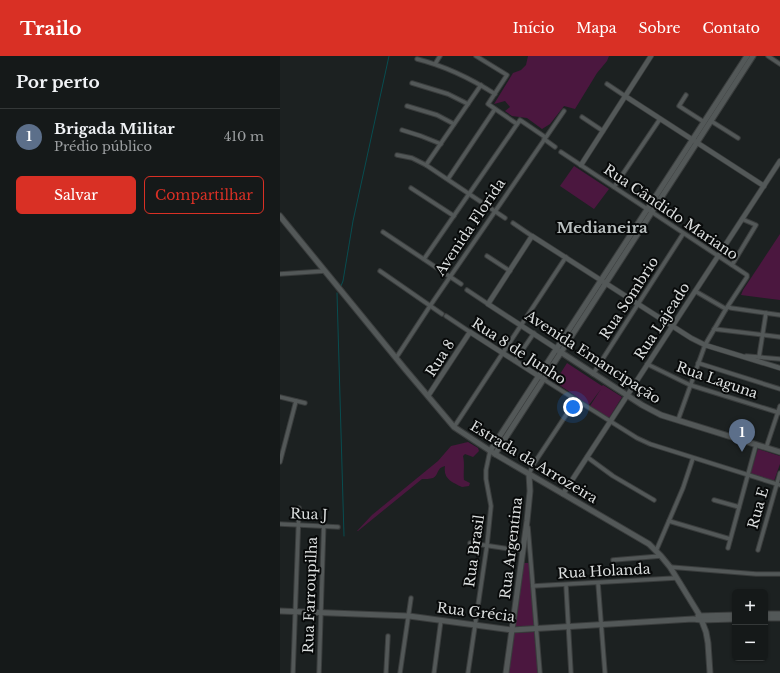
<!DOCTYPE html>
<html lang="pt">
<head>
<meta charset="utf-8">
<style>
  body { margin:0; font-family:"Libre Baskerville",serif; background:#1e2222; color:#f1f3f6 }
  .controls { position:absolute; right:12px; bottom:12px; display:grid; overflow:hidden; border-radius:6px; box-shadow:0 1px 3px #0004 }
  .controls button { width:36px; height:36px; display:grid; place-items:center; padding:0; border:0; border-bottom:1px solid #343838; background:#151919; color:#f1f3f6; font:20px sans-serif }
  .you { position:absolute; left:293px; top:351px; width:14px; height:14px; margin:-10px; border:3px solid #fff; border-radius:50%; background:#1a73e8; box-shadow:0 0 0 6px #1a73e833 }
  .badge { display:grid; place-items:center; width:26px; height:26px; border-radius:50%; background:#d93025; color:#fff; font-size:13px; font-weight:700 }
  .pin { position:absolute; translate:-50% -33px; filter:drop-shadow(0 1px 2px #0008) }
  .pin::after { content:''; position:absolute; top:21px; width:14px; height:12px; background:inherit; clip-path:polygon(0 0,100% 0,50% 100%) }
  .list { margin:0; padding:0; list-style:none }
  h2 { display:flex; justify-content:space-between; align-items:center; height:52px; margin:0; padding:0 16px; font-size:17px }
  h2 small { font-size:13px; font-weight:400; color:#9da0a2 }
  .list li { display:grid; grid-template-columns:26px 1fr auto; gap:12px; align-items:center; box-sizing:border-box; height:56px; padding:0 16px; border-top:1px solid #343838 }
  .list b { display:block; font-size:15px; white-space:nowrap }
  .list p { margin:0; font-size:13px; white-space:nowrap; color:#9da0a2 }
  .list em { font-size:13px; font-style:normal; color:#9da0a2 }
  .actions { display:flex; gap:8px; padding:12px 16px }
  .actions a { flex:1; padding:9px 0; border:1px solid #d93025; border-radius:6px; text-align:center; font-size:14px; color:#d93025 }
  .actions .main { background:#d93025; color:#fff }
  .map { position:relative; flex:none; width:500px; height:617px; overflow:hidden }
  header { display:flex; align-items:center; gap:24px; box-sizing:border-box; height:56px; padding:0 20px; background:#d93025; color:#fff }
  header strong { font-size:19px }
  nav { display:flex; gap:22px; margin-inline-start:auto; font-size:14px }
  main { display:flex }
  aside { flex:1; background:#151919 }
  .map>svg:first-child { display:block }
  .green { fill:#4b173f }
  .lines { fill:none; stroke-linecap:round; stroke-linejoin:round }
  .stream { stroke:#084d50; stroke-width:1 }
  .minor-casing { stroke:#3a3d3d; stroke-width:5.5 }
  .tertiary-casing { stroke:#3a3d3d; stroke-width:6 }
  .secondary-casing { stroke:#3a3d3d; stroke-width:7 }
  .minor { stroke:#535858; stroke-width:3.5 }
  .tertiary { stroke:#535858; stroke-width:4.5 }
  .secondary { stroke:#535858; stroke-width:5 }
  .labels { text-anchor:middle; stroke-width:4; stroke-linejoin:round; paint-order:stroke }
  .street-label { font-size:14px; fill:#dcdfdf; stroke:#080a0a }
  .neighbourhood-label { font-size:15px; font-weight:bold; fill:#bac0c0; stroke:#080a0a }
</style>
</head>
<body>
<header>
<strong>Trailo</strong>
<nav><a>Início</a><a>Mapa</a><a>Sobre</a><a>Contato</a></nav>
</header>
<main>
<aside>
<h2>Por perto<small></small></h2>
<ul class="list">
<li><span class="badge" style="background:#5c6f8a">1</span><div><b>Brigada Militar</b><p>Prédio público</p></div><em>410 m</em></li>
</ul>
<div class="actions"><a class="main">Salvar</a><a>Compartilhar</a></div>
</aside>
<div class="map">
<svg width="500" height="617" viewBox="0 0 500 617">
  <rect width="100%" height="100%" fill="#1c2121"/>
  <g class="green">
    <path d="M248 0H329L327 5 317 17 295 53 284 50 270 68 262 73 247 62 232 60 225 55 230 51 225 45 214 48 233 17 241 14 246 9Z"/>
    <path d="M294 110 329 133 314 153 280 130Z"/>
    <path d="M500 178V244L461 239 463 234Z"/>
    <path d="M287 307 322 330 323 329 342 341 329 362 310 350 321 333 309 349 275 326Z"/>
    <path d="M188 386 198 392 199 395 193 401 185 398 183 400C185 409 183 416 184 424L190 427 189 430 182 431C172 426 163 423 165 410 156 412 159 419 153 422 150 423 145 423 142 423L78 475H77L92 459 158 405 171 390Z"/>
    <path d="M478 393 500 400V408L494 425 470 418Z"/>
    <path d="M244 507H250L255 570 235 571Z"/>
    <path d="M254 576 258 617H229L234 577Z"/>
  </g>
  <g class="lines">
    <g class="stream">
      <path d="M61 230 63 225 73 165 109 0"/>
      <path d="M57 237 64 480"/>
    </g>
    <defs>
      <g id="minor">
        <path d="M196 0 227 19 208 48 237 68"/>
        <path d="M488 0 500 8"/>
        <path d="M137 3C165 10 190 22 215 38"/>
        <path d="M155 8 160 0"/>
        <path d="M132 27 168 38 188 48"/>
        <path d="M327 28 345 40"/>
        <path d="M406 39 399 50 424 66"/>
        <path d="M127 50 157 59 174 68"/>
        <path d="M302 61 323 75"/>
        <path d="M431 65 458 82"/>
        <path d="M122 74 141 80 161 88"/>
        <path d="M264 83 275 91"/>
        <path d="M281 96 467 219V221L446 253 425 289 398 364"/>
        <path d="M117 99 132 102 146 109 225 162"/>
        <path d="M146 109 201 29"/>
        <path d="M168 123 215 53"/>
        <path d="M334 131 380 63"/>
        <path d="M131 132 174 160"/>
        <path d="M233 167 252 180"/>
        <path d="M103 176 181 228"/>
        <path d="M207 200 230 215"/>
        <path d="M144 203 240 64 265 81"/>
        <path d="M452 209 476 169 462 163"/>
        <path d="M100 215 162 258"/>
        <path d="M0 218 45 215"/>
        <path d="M187 234 208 248"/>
        <path d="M415 235 446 253"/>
        <path d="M448 251 451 252 500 259"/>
        <path d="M166 260 190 276"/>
        <path d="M434 273 500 281"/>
        <path d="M466 300 500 303"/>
        <path d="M479 301 486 257"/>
        <path d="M116 302 150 250 284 55"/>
        <path d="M235 305 254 277"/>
        <path d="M418 307 500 333"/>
        <path d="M367 308 410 329 500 357"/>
        <path d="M313 318 403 178"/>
        <path d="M263 323 357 382 370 388 500 429"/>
        <path d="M0 341 25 347"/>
        <path d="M174 371 286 201"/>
        <path d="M486 392 500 350"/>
        <path d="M307 401 333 420 374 444"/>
        <path d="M0 406 16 345"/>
        <path d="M249 418 253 409 296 344"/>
        <path d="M434 444 459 451"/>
        <path d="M389 465 450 483"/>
        <path d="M0 468 58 471"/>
        <path d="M248 471 260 617"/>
        <path d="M190 487 243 495"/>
        <path d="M448 492 476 389"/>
        <path d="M478 494 500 417"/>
        <path d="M376 495 403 432 413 402"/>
        <path d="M333 504 381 500"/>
        <path d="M390 511 476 518H500"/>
        <path d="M318 527 325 617"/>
        <path d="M286 529 291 617"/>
        <path d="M253 530 396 522"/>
        <path d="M13 617 19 452"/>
        <path d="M39 617 44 462"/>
        <path d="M106 617 108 580"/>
        <path d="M120 617 131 542"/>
        <path d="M154 617 161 564"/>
        <path d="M188 617 207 489 211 450 206 423V414L210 395"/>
      </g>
      <g id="tertiary">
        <path d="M345 40 484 130"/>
        <path d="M301 109 371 0"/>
        <path d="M277 293 208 248 252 180 411 282 425 289 500 312"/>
        <path d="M148 340 190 276 260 321"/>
        <path d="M283 438 500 105"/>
      </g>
      <g id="secondary">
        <path d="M0 160 125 313 174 371 215 398 369 488 381 500 390 511 420 560 426 576 428 587 430 617"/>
        <path d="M279 295 362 349 381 359 500 396"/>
        <path d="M210 395 467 0"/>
        <path d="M215 398 473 0"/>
        <path d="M0 555 129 560 232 574 413 563 421 564 455 563"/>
        <path d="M485 558H500"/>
        <path d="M418 560 455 559"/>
        <path d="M485 562H500"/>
        <path d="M226 617 247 465 250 435 249 418"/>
      </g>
    </defs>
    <use href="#minor" class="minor-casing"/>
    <use href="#tertiary" class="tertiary-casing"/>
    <use href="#secondary" class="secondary-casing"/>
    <use href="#minor" class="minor"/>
    <use href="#tertiary" class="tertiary"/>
    <use href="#secondary" class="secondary"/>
  </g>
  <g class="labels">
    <g class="street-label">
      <text transform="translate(391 156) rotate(34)" y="5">Rua Cândido Mariano</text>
      <text transform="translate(190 171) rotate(-56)" y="5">Avenida Florida</text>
      <text transform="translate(349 242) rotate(-57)" y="5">Rua Sombrio</text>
      <text transform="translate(382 265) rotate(-57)" y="5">Rua Lajeado</text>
      <text transform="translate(239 295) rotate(33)" y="5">Rua 8 de Junho</text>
      <text transform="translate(313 301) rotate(33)" y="5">Avenida Emancipação</text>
      <text transform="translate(160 302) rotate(-57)" y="5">Rua 8</text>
      <text transform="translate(437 324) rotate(19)" y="5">Rua Laguna</text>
      <text transform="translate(254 406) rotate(31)" y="5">Estrada da Arrozeira</text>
      <text transform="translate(478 452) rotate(-74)" y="5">Rua E</text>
      <text transform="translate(29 458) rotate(2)" y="5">Rua J</text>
      <text transform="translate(231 492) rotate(-83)" y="5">Rua Argentina</text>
      <text transform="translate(194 495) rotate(-82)" y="5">Rua Brasil</text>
      <text transform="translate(324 515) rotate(-3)" y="5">Rua Holanda</text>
      <text transform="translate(30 539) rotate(-88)" y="5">Rua Farroupilha</text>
      <text transform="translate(196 556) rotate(7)" y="5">Rua Grécia</text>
    </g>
    <g class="neighbourhood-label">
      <text x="322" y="177">Medianeira</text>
    </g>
  </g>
</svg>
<div class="controls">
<button>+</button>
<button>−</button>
</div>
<div class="you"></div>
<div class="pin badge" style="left:462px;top:396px;background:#5c6f8a">1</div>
</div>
</main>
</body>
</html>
